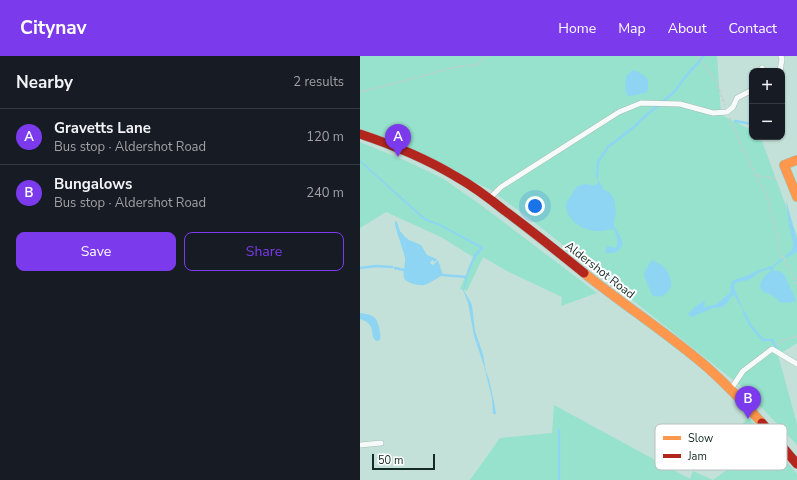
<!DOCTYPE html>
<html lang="en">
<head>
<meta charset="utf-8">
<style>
  body { margin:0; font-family:"Nunito Sans",sans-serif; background:#20242c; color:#f1f3f6 }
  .controls { position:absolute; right:12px; top:12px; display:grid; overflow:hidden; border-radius:8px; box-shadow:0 1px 3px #0004 }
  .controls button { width:36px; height:36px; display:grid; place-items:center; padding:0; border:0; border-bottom:1px solid #363941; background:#171b24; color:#f1f3f6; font:20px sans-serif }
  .scale { position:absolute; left:12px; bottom:10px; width:63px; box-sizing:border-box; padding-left:4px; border:2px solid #142b24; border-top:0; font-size:11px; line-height:14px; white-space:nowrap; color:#142b24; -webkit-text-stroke:3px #fff; paint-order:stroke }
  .you { position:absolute; left:175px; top:150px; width:14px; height:14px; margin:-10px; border:3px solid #fff; border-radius:50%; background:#1a73e8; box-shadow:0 0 0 6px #1a73e833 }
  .badge { display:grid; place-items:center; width:26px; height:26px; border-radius:50%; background:#7c3aed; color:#fff; font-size:13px; font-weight:700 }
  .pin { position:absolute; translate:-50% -33px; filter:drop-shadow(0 1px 2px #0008) }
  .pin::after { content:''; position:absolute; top:21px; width:14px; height:12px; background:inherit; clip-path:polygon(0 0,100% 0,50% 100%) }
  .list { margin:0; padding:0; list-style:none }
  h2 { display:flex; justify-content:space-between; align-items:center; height:52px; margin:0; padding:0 16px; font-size:17px }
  h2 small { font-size:13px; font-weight:400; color:#9ea1a6 }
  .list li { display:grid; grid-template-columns:26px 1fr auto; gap:12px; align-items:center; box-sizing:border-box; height:56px; padding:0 16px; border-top:1px solid #363941 }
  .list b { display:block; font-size:15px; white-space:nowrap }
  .list p { margin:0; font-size:13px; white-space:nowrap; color:#9ea1a6 }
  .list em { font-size:13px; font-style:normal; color:#9ea1a6 }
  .actions { display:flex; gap:8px; padding:12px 16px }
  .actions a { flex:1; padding:9px 0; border:1px solid #7c3aed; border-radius:8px; text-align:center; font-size:14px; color:#7c3aed }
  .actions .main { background:#7c3aed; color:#fff }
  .map { position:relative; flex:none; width:437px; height:424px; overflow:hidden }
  header { display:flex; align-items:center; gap:24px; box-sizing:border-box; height:56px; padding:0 20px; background:#7c3aed; color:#fff }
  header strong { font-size:19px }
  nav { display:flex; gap:22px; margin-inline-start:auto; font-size:14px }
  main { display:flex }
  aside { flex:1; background:#171b24 }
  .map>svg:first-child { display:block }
  .green { fill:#96e2cc }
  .water { fill:#8ed5f3 }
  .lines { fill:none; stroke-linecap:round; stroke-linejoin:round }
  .stream { stroke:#8ed5f3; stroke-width:2.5 }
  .lane-casing { stroke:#a6bdb6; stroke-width:6 }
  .slow-casing { stroke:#a6bdb6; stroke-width:10 }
  .jam-casing { stroke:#a6bdb6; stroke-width:10 }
  .path { stroke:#c5cecb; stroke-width:1.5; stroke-dasharray:3 2; stroke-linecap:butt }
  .lane { stroke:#f6faf9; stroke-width:5 }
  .slow { stroke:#ff974d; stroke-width:9 }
  .jam { stroke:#b3261e; stroke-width:9 }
  .labels { text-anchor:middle; stroke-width:4; stroke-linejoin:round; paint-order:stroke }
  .street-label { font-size:12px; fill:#142b24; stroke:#fff }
  .key { fill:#fff; stroke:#b8bfbd; stroke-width:1 }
  .key-label { font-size:11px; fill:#142b24 }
</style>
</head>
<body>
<header>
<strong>Citynav</strong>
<nav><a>Home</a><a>Map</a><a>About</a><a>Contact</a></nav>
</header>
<main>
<aside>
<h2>Nearby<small>2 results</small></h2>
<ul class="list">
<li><span class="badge">A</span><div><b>Gravetts Lane</b><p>Bus stop · Aldershot Road</p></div><em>120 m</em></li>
<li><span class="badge">B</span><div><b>Bungalows</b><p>Bus stop · Aldershot Road</p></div><em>240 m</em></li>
</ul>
<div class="actions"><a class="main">Save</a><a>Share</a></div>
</aside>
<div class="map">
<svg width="437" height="424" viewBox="0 0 437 424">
  <rect width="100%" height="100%" fill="#c3e1d8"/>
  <g class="green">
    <path d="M0 0H357L361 59 388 72 392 75V81H398L402 85 437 180V287L418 299 437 368V389L382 331 174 166 131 134 0 72Z"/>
    <path d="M0 86 46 105 82 122 121 149 237 237 201 250 202 241 145 214 123 201 107 235 100 233 113 201 81 181 26 156 0 172Z"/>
    <path d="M194 349 330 423 333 415 353 424 383 402 386 382 381 369 389 362 399 372 437 418V424H110L140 382 192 377Z"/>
  </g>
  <g class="water">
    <path d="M273 14C285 18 291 23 287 36L277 39 268 40C264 33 265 27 267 19Z"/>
    <path d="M0 104 65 162 82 169 123 191V193C111 204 108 220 104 235L109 243 112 249 115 275 123 298 126 316 129 323 134 346 136 358H133L132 342 124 310 114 280 108 247 103 234 108 213 114 199 120 192 80 170 64 164 0 106Z"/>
    <path d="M237 121 243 133 250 137 254 143 256 158 254 165V170L260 180 263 187C259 198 254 197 245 197L246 192 248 190 256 192C259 186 257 180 254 174 250 172 247 175 242 175 236 176 229 174 224 172 214 168 203 157 207 145 208 143 210 142 211 140 213 136 214 133 218 130 221 129 224 128 227 128 233 129 234 132 238 126Z"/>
    <path d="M426 144 437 184V196L426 202 425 200 432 194 433 188 429 169Z"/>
    <path d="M35 165 37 166 40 175 45 181 49 184 61 189 67 199 77 203 75 206 72 204 70 207 73 209 78 204 83 219C79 221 67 229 64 229 59 230 46 227 44 222 43 217 44 212 45 207 46 203 44 198 43 195 41 187 34 171 35 165Z"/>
    <path d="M422 202 423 204 413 211V213L414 215H419L424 218 436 244 435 246 421 247C418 245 416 242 413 240 410 238 407 237 404 236 395 229 404 220 411 215L409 213 400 216 389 224 378 226 374 228 375 234 384 256 374 239 371 241 368 246 363 251 353 252 332 261 330 260 328 258 335 251 345 244 344 251C348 250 351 250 354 249 359 247 366 240 370 237 371 232 369 227 374 224L389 219 396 215 412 210Z"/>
    <path d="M293 204C296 206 301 208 304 211 308 215 312 223 311 229 311 231 310 232 309 234 304 241 299 242 292 239L284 219C285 214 288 208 293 204Z"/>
    <path d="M0 257C12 259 16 259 19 271 20 276 21 280 20 284L16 285C8 277 18 269 0 263Z"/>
  </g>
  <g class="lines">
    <g class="stream">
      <path d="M375 65 392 68"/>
      <path d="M237 121 238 106 248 91 274 71 282 63 314 36 330 15 340 5 343 0"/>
      <path d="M0 212 16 210 32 211"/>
      <path d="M35 212 44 214"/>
      <path d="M83 219C91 220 98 220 106 221"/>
      <path d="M384 256 390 269 403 284H412L417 293"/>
      <path d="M199 424V374"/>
    </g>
    <defs>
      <g id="lane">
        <path d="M402 12 404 15"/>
        <path d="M420 15 422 3 421 0"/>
        <path d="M130 142 141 131 259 56 281 47 320 48 353 57 367 56 373 51 377 42 392 34"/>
        <path d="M371 333 383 315 412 293 437 308"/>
        <path d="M0 389 21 387"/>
      </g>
      <g id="slow">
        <path d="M437 104 424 109 437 141"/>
        <path d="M224 217C265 250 309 278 348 312 367 329 385 348 402 367"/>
      </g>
      <g id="jam">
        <path d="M0 78C33 89 65 102 95 120 113 130 129 142 145 155 172 175 198 196 224 217"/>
        <path d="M402 367 437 408"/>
      </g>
    </defs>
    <use href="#lane" class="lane-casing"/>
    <use href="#slow" class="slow-casing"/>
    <use href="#jam" class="jam-casing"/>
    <g class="path">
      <path d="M338 0 356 25 365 49"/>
      <path d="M0 36 96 11 118 8 126 0"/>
      <path d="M370 62 381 89 396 119 417 123"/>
      <path d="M396 119 408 143 416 175 420 196 437 228"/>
      <path d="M417 289 422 285 437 280"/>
    </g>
    <use href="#lane" class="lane"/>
    <use href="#slow" class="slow"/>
    <use href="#jam" class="jam"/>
  </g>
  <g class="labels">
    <g class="street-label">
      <text transform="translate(240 214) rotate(38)" y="4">Aldershot Road</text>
    </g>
  </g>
  <rect x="295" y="368" width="132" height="46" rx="6" class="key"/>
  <rect x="303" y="380" width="18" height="4" fill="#ff974d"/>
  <rect x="303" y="398" width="18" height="4" fill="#b3261e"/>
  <g class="key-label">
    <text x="328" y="386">Slow</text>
    <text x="328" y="404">Jam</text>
  </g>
</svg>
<div class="controls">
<button>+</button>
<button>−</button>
</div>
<div class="scale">50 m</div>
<div class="you"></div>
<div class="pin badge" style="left:38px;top:101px">A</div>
<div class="pin badge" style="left:388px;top:363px">B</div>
</div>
</main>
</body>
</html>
